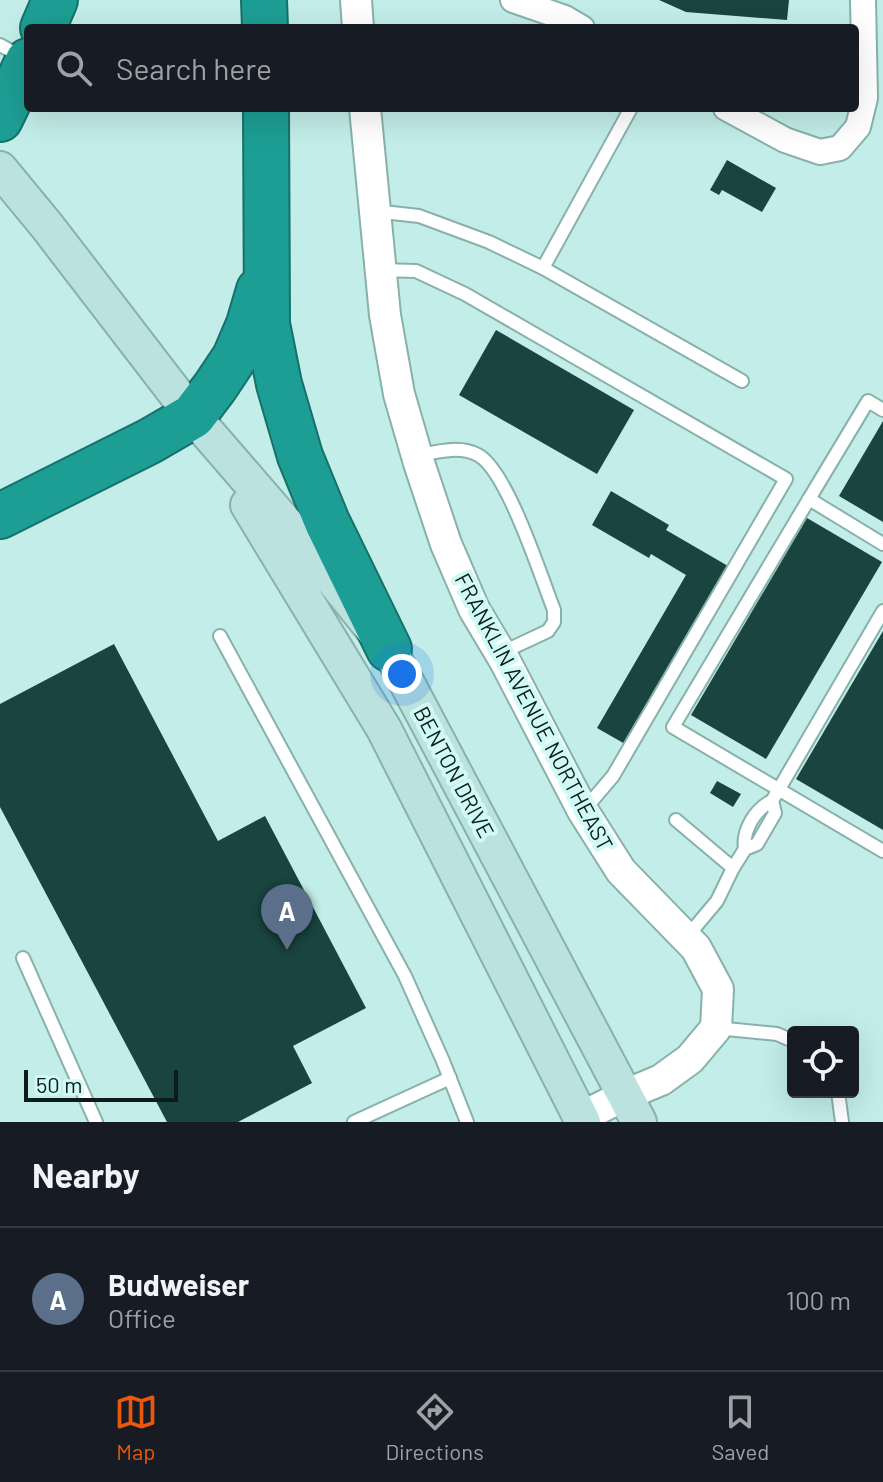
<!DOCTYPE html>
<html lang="en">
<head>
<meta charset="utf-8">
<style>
  body { margin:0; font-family:Barlow,sans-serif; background:#20242c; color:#f1f3f6 }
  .controls { position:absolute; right:24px; bottom:24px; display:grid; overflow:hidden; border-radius:8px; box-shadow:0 8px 32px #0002 }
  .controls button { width:72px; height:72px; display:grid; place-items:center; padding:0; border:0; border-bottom:2px solid #363941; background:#171b24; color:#f1f3f6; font:40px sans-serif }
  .scale { position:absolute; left:24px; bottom:20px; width:154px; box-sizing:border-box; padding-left:8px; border:4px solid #0c1c1a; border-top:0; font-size:22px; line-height:28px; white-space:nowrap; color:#0c1c1a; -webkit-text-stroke:6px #cffaf5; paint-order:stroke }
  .you { position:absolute; left:402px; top:674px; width:28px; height:28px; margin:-20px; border:6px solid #fff; border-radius:50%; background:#1a73e8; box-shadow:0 0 0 12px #1a73e833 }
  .badge { display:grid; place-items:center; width:52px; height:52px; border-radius:50%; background:#ea580c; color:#fff; font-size:26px; font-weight:700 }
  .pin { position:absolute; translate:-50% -66px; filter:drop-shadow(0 2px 4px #0008) }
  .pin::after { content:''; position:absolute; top:42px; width:28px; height:24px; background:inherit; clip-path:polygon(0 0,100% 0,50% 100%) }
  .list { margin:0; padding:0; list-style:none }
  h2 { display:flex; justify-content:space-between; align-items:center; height:104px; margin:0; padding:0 32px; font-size:34px }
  h2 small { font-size:26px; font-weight:400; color:#9ea1a6 }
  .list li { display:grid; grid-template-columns:52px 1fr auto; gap:24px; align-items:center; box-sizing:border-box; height:144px; padding:0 32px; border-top:2px solid #363941 }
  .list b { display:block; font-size:30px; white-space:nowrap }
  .list p { margin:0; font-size:26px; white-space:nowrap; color:#9ea1a6 }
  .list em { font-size:26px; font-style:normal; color:#9ea1a6 }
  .icon { flex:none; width:44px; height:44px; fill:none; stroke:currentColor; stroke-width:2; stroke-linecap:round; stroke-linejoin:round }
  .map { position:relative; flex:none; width:883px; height:1122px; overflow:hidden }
  .search { position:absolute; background:#171b24; box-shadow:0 8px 32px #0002; left:24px; right:24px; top:24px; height:88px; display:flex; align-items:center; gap:20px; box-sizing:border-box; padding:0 28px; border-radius:8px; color:#9ea1a6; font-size:30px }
  .sheet { height:248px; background:#171b24 }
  nav { display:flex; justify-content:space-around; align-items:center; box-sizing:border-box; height:112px; border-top:2px solid #363941; background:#171b24; font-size:22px; color:#9ea1a6 }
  nav a { display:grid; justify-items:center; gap:4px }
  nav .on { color:#ea580c }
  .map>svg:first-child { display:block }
  .building { fill:#194440 }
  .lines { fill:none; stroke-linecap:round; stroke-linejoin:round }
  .service-casing { stroke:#88b1ac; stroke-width:16 }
  .minor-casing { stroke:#88b1ac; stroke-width:28 }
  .tertiary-casing { stroke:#88b1ac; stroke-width:34 }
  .secondary-casing { stroke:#88b1ac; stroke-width:38 }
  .motorway-casing { stroke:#177069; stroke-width:48 }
  .service { stroke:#fff; stroke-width:12 }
  .minor { stroke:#fff; stroke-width:24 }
  .tertiary { stroke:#fff; stroke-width:30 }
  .secondary { stroke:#bbe2df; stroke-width:34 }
  .motorway { stroke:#1d9e94; stroke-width:44 }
  .labels { text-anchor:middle; stroke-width:8; stroke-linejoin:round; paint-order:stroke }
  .street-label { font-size:22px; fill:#0c1c1a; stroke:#cffaf5 }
</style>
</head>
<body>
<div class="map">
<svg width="883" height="1122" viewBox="0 0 883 1122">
  <rect width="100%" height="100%" fill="#c2ede8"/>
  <g class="building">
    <path d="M659 0H789L787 20 686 12Z"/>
    <path d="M727 160 776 188 762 212 722 190 719 195 710 190Z"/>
    <path d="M496 330 634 410 597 474 459 395Z"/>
    <path d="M883 421V522L839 496Z"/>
    <path d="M611 491 669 525 666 530 728 566 625 744 597 728 686 575 651 554 649 558 592 525Z"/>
    <path d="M807 518 882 562 766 759 691 715Z"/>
    <path d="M883 631V830L796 779Z"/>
    <path d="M114 644 218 841 265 816 366 1008 293 1046 312 1083 238 1122H167L0 807V704Z"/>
    <path d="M717 781 741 794 733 807 710 793Z"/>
  </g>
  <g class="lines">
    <defs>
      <g id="service">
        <path d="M0 45 22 57"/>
        <path d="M374 211 419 216 489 242 543 268 742 381"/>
        <path d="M543 268 631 108"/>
        <path d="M380 270 416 271 465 294 786 479 613 776 584 810"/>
        <path d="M883 410 868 401 809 499 883 544"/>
        <path d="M416 456C436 452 459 445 478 455 507 470 541 577 554 610V622L548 631 501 653"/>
        <path d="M809 499 673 727 883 851"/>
        <path d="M220 636 405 976 443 1061 467 1122"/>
        <path d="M676 820 733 868"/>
        <path d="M745 849C742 831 755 809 772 801L883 611"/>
        <path d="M686 938 717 901 733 868 745 849 757 844 775 813 772 801"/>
        <path d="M23 958 96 1122"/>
        <path d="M716 1028 777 1034 793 1041"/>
        <path d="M838 1092 842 1122"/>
        <path d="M354 1122 450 1078"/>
      </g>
      <g id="minor">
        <path d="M513 0 565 18 582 28"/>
        <path d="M726 108 785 140 820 152 840 148 858 127 865 98 863 0"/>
      </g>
      <g id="tertiary">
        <path d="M356 0 358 28"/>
        <path d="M365 108 385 315 399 394 419 463 446 544 474 609 505 661 583 811 621 871 696 948 718 989 716 1028 690 1059 661 1080 625 1095 580 1118"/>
      </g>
      <g id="secondary">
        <path d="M0 169 47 226 193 416 314 556 389 649 639 1122"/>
        <path d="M248 505 384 729 583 1122"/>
      </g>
      <g id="motorway">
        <path d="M264 0 265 28"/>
        <path d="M43 28 55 0"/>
        <path d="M266 108 267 324 279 384 300 456 327 522 389 649"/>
        <path d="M0 119 28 61"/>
        <path d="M0 516 150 441 193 416 215 387 235 357 249 324 259 290"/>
      </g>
    </defs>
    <use href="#service" class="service-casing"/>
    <use href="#minor" class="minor-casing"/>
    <use href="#tertiary" class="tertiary-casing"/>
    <use href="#secondary" class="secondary-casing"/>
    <use href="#motorway" class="motorway-casing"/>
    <use href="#service" class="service"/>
    <use href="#minor" class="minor"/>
    <use href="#tertiary" class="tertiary"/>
    <use href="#secondary" class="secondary"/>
    <use href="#motorway" class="motorway"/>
  </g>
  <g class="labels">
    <g class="street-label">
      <text transform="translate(534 712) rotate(62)" y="8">FRANKLIN AVENUE NORTHEAST</text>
      <text transform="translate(454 772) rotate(62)" y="8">BENTON DRIVE</text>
    </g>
  </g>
</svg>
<div class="controls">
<button><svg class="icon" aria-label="locate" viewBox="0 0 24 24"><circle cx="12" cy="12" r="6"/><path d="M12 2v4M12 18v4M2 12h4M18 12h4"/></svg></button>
</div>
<div class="scale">50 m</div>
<div class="you"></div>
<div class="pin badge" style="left:287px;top:950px;background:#5c6f8a">A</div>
<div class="search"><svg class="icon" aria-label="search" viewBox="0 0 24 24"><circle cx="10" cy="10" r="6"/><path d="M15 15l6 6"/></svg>Search here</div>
</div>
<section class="sheet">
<h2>Nearby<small></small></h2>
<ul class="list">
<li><span class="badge" style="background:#5c6f8a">A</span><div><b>Budweiser</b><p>Office</p></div><em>100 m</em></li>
</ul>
</section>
<nav>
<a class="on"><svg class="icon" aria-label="map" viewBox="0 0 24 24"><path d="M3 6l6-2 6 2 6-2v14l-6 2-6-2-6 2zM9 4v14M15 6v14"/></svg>Map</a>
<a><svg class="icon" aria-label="directions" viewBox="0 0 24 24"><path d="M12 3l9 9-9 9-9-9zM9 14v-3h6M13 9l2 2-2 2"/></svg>Directions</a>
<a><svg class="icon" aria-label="saved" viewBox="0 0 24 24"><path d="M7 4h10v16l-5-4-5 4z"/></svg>Saved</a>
</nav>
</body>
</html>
